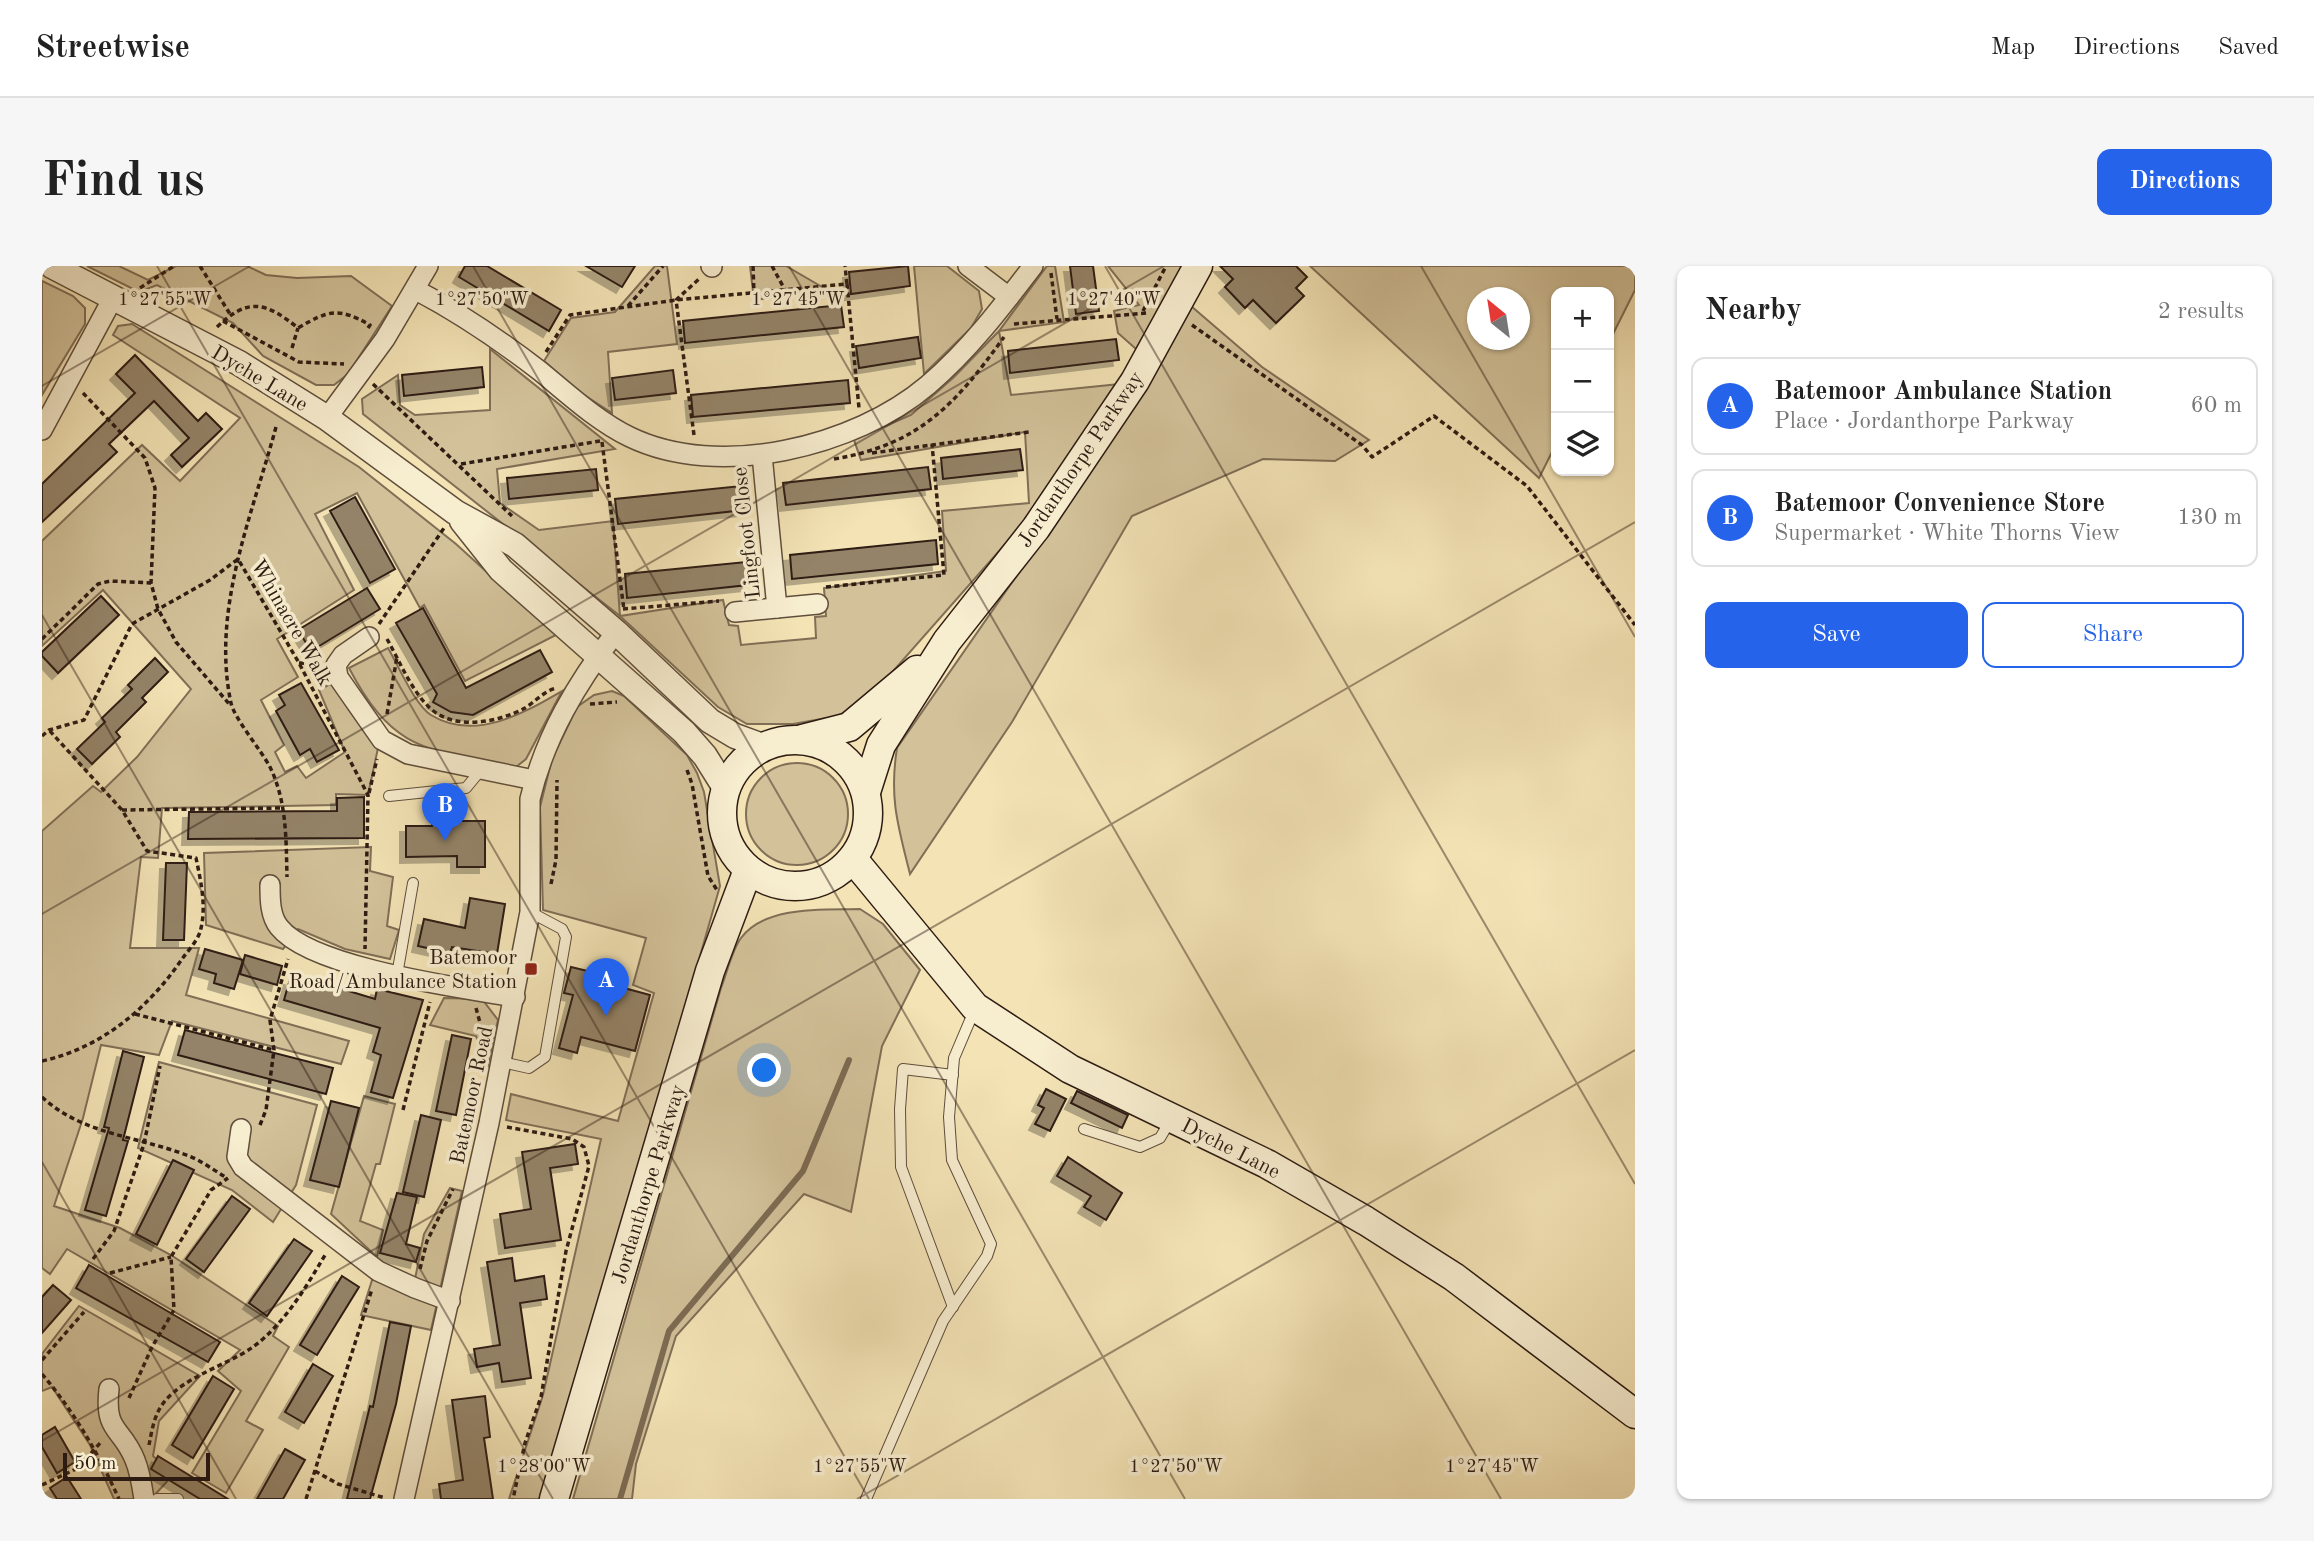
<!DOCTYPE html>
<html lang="en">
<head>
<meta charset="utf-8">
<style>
  body { margin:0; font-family:"Old Standard TT",serif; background:#f6f6f6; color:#222 }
  .controls { position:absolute; right:21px; top:21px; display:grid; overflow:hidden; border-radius:14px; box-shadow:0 2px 5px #0004 }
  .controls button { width:63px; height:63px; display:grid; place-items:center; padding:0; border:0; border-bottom:2px solid #e0e0e0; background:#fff; color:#222; font:35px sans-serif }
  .compass { position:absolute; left:1425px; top:21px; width:63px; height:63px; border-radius:50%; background:#fff; box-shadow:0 2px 5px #0004; rotate:330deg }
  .scale { position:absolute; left:21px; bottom:18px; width:147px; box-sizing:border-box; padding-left:7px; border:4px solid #2e1c13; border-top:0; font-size:19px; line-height:24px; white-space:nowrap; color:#2e1c13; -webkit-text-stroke:5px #f7edcf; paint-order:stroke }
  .you { position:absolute; left:723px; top:805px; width:24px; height:24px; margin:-18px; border:5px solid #fff; border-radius:50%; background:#1a73e8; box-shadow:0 0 0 10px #1a73e833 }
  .badge { display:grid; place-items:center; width:46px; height:46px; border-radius:50%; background:#2563eb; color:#fff; font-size:23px; font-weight:700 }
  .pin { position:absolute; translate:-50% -58px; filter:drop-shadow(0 2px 4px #0008) }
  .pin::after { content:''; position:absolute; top:37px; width:24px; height:21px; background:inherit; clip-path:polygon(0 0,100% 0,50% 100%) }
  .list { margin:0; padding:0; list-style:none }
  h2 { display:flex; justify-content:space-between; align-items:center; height:91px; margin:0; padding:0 28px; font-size:30px }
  h2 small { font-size:23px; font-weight:400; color:#767676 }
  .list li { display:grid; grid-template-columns:46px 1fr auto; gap:21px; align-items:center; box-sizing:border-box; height:98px; margin:0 14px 14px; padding:0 14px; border:2px solid #e0e0e0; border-radius:14px }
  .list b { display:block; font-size:26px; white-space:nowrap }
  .list p { margin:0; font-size:23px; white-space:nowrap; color:#767676 }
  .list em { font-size:23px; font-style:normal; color:#767676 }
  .actions { display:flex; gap:14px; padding:21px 28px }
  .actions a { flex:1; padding:16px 0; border:2px solid #2563eb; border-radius:14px; text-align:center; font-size:24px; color:#2563eb }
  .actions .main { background:#2563eb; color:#fff }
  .icon { flex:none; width:38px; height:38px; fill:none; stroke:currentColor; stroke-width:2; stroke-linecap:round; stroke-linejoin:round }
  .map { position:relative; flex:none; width:1593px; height:1233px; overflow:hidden; border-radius:14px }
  header { display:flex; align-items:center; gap:42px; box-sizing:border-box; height:98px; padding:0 35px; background:#fff; border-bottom:2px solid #e0e0e0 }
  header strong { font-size:33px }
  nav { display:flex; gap:38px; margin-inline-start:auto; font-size:24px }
  .intro { display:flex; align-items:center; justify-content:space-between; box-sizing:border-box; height:168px; padding:0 42px }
  h1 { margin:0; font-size:49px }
  .button { padding:18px 32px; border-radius:14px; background:#2563eb; color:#fff; font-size:24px; font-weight:700 }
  main { display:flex; gap:42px; padding:0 42px }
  aside { flex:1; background:#fff; border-radius:14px; box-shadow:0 2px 5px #0004 }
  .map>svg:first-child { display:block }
  .green { fill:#d2c199; stroke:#806e56; stroke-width:2; fill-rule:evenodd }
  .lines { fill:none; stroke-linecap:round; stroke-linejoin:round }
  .stream { stroke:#7c6b53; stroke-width:6 }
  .building { fill:#948367; stroke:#2e1c13; stroke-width:2; filter:url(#shadow) }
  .service-casing { stroke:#5f4e3c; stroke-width:12 }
  .minor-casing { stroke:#5f4e3c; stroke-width:22 }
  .tertiary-casing { stroke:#5f4e3c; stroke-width:27 }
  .secondary-casing { stroke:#2e1c13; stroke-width:31 }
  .path { stroke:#2e1c13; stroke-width:3.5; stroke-dasharray:5 3.5; stroke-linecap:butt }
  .service { stroke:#f7edcf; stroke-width:10 }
  .minor { stroke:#f7edcf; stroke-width:19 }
  .tertiary { stroke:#f7edcf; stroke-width:24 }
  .secondary { stroke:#f7edcf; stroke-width:28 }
  .ticks { fill:none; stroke:#2e1c13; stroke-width:2; stroke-opacity:0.45 }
  .poi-dot { fill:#8f2418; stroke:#f7edcf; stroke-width:2.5 }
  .labels { text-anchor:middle; stroke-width:7; stroke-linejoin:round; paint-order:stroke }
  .street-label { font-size:21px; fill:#2e1c13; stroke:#f7edcf }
  .poi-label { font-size:21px; fill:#2e1c13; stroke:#f7edcf; text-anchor:end }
  .ticks-label { font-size:18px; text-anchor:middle; fill:#2e1c13; stroke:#f7edcf; stroke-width:7; stroke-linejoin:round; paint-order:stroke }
</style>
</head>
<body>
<header>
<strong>Streetwise</strong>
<nav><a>Map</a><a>Directions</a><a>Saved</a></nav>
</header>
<div class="intro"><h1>Find us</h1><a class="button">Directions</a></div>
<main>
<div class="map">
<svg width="1593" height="1233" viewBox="0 0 1593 1233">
  <defs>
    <filter id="shadow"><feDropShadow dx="-6" dy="6" stdDeviation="0" flood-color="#0004"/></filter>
  </defs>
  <rect width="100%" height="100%" fill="#f3e3b5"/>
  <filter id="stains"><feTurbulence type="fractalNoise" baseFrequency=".00286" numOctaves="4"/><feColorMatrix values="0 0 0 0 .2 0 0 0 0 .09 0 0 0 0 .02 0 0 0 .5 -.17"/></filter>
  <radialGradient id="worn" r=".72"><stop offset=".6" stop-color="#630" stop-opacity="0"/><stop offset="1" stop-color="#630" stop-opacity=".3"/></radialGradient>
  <g class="green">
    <path d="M45 0H77L106 14 134 0H205L224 9 255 12 309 10 350 40 306 108 292 119H274L221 90 191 57 115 19 97 26Z"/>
    <path d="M613 0H625L635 78 566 86 570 147 536 125 502 95 529 52 573 46Z"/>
    <path d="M708 0H744L787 25 712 34Z"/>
    <path d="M872 0H905L937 25 940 43 929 62 882 108Z"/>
    <path d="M1005 0H1013L1022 56 957 65 969 129 1078 118 995 242 831 428 796 450 751 458H705L676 441 578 350 321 148 320 133 356 109 358 139 373 149 448 144V83L573 183 455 203 458 237 497 264 571 255 578 350 681 334 687 359 696 360 699 379 774 372 773 351 784 350 782 322 904 305 900 245 987 237 983 166 819 194 812 174 869 149 912 111 957 65Z"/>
    <path d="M1066 0H1143L1094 83 1076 67 1072 45 1097 39Z"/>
    <path d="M1268 0H1593V24L1567 76V26H1514V178L1497 212ZM1436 32H1478V74H1436Z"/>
    <path d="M0 15 31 30 43 42V58L0 129Z"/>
    <path d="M1149 40 1220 101 1327 174 1293 195 1221 193 1090 250 970 456 868 608C856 560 847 532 855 482L1028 233Z"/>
    <path d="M90 58 317 201 414 278 514 369 423 415 382 339 378 342 315 227 273 248 312 324 235 373 256 411 219 434 242 479 233 486 243 506 255 500 264 512 303 486 277 424 292 416 307 444 336 482 326 529 294 528V539L120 542 116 592 99 591 88 682H157L144 729 307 775 299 798 130 755 117 789 59 779 41 852 12 940 78 962 129 989 236 1060 231 1070 247 1081 204 1155 221 1164 184 1227 150 1207 199 1125 176 1105 198 1084 25 983 8 1008 0 1002V565L51 520 59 526 95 491 149 423 61 324 0 380V275L100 179 138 215 198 152 71 69 76 60Z"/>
    <path d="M346 382C356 399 373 439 389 449 433 476 482 447 520 425L484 493 474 501C386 483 352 488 307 402Z"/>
    <path d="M570 425 582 430 645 489 655 507 662 526 678 620 503 1233H467L501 1129 559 873 464 854 469 828 576 855 612 727 591 719 604 672 501 644 498 541 510 493 535 441 552 429Z"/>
    <circle cx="755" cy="548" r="51"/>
    <path d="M329 581 328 605 351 611 345 660 357 664 348 693 303 683 256 663 241 683 164 659 162 587Z"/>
    <path d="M818 643 841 658 878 704 840 780 809 946 762 928 634 1070 594 1198 590 1233H531L679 722C685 707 690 684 699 672 724 639 782 644 818 643Z"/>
    <path d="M402 732 440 733 456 754 446 799 434 770 388 759Z"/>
    <path d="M117 796 275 839 254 919 231 956 190 924 96 882Z"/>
    <path d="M322 830 353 838 338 898H334L318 955 341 964 335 991 289 948Z"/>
    <path d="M408 922 420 925 389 1064 319 1049 331 1011 373 1013 382 968Z"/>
    <path d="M37 1040 158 1110 117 1155 111 1190 131 1209 109 1233H72L48 1179 10 1121 0 1125V1088Z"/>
  </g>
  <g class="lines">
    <path class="stream" d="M578 1233 627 1065 761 905 807 794"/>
  </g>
  <g class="building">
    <path d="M423 0H445L519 44 507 65 417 11Z"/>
    <path d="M544 0H593L580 21Z"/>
    <path d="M866 0 868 20 809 28 807 6Z"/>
    <path d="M1028 0H1051L1057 45 1034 48Z"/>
    <path d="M1178 0H1254L1265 11 1254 22 1262 30 1234 57 1211 34 1203 42 1183 21 1191 13Z"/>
    <path d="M799 39 802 61 643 77 641 55Z"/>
    <path d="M876 71 879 92 817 102 814 80Z"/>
    <path d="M1074 73 1077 94 968 107 966 85Z"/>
    <path d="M93 89 156 155 164 147 180 163 140 201 129 189 147 172 112 135 67 178 75 186 0 256V218L93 127 74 108Z"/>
    <path d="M440 101 442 121 362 130 360 109Z"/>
    <path d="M631 104 634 127 573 134 570 112Z"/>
    <path d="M806 114 808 137 651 151 649 129Z"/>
    <path d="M978 183 981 204 901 213 899 192Z"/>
    <path d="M886 201 889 223 744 239 741 217Z"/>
    <path d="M554 203 556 224 467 233 465 212Z"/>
    <path d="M699 220 702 244 576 258 573 233Z"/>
    <path d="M313 231 353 303 328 317 288 245Z"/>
    <path d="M894 274 896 298 750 313 748 289Z"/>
    <path d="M704 296 706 319 585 332 583 308Z"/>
    <path d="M325 322 338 343 269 385 256 364Z"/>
    <path d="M59 330 77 349 16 407 0 390V386Z"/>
    <path d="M381 342 424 422 498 384 510 406 431 449 409 446 391 436 395 428 354 357Z"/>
    <path d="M113 392 126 406 100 432 104 436 74 466 78 471 50 498 35 483 63 456 60 452 90 423 86 419Z"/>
    <path d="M259 417 297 484 275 496 268 483 258 489 234 445 243 439 237 429Z"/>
    <path d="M322 531V572L146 573 147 546 295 545V532Z"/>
    <path d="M390 555H443V601H415V590L364 591V560H390Z"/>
    <path d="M124 597H145L142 674H121Z"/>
    <path d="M428 632 463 638 455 688 410 681 408 687 376 680 382 653 423 662Z"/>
    <path d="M163 683 201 694 192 723 172 717 174 708 157 703Z"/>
    <path d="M203 689 240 700 235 719 198 708Z"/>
    <path d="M529 701 558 708 556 715 608 729 593 785 539 771 535 787 517 782 531 729 522 727Z"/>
    <path d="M248 713 285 724 287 719 333 733 335 723 381 734 351 832 329 826 339 789 331 786 338 762 242 734Z"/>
    <path d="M143 764 291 802 284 828 136 789Z"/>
    <path d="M410 769 429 773 414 849 394 845Z"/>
    <path d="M81 785 102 791 81 874 86 875 64 950 43 944 67 862 62 861Z"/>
    <path d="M1004 823 1024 833 1008 865 993 858 1002 842 996 839Z"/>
    <path d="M1035 825 1086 849 1080 862 1029 837Z"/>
    <path d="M289 835 317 842 297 921 268 914Z"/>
    <path d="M379 849 399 854 382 931 361 926Z"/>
    <path d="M533 878 536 898 508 902 519 974 463 982 458 948 489 943 480 886Z"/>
    <path d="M1026 891 1080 927 1064 954 1042 941 1049 930 1015 910Z"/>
    <path d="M131 894 152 904 115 979 94 968Z"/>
    <path d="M355 927 375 931 364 978 378 982 374 996 338 987Z"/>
    <path d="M190 930 208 943 162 1006 144 993Z"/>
    <path d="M252 973 270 985 225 1050 207 1037Z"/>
    <path d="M470 992 473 1015 502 1010 505 1033 478 1037 489 1112 460 1116 457 1097 435 1101 432 1083 458 1079 445 996Z"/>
    <path d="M47 999 178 1076 166 1096 34 1022Z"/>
    <path d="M300 1010 317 1021 275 1089 258 1079Z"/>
    <path d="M11 1019 29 1034 0 1067V1031Z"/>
    <path d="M348 1056 369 1060 354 1138 328 1233H305L328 1140 331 1141Z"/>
    <path d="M271 1098 291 1110 262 1157 243 1146Z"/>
    <path d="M171 1110 192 1123 151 1192 130 1179Z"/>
    <path d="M443 1130 448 1171 442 1172 451 1233H399L397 1218 421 1214 410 1134Z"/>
    <path d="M13 1161 33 1196 15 1207 0 1181V1169Z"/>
    <path d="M243 1183 263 1194 241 1233H215Z"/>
    <path d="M116 1190 186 1233H158L109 1203Z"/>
    <path d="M25 1211 39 1233H15L8 1222Z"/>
  </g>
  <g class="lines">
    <defs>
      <g id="service">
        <path d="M347 530 424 522 438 505"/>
        <path d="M355 709 371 617"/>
        <path d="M460 796 487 802 503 791 524 671 520 663 488 646"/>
        <path d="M1042 863 1098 881 1118 872 1128 855"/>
        <path d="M911 1041 859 901 858 843 861 803 911 809"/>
        <path d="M115 1233H136"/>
        <path d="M824 1233 901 1055 945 990 949 978 910 894 907 851 912 792 932 745"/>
      </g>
      <g id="minor">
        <path d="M669 0 670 1"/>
        <path d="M926 0 967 31"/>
        <path d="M374 24C418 47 459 75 498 105 526 128 555 155 588 171 677 214 813 181 886 119 927 84 959 42 991 0"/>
        <path d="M285 152 343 73 386 0"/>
        <path d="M0 164 71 32"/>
        <path d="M720 189 735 342"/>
        <path d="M693 346 776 338"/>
        <path d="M327 371 301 389 294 399 296 411 340 474 366 488 492 514"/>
        <path d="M228 619C228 633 228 650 237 661 269 702 420 722 473 731"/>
        <path d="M199 863 195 891 201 901 336 1005 373 1022 408 1035"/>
        <path d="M67 1123C62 1167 80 1161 93 1194 98 1206 100 1220 102 1233"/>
        <path d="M362 1233 447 857 488 646V533C503 470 535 417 574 366"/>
      </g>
      <g id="tertiary">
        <path d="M10 0 197 97 285 152 413 246 473 279 574 366 668 455 693 470 723 481"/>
        <path d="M420 255 459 304 642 466 663 490 683 522"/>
      </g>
      <g id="secondary">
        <path d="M760 473 807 461 875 404"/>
        <circle cx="753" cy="547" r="73"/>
        <path d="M824 526 839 479 905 375 994 262 1093 115 1156 0"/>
        <path d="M811 593 933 741 1028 803 1225 898 1324 955 1412 1011 1593 1148"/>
        <path d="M512 1233 668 705 706 604"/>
      </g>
    </defs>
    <use href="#service" class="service-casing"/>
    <use href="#minor" class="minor-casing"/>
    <use href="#tertiary" class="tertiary-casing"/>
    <use href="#secondary" class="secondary-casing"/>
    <g class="path">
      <path d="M158 0 188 48"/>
      <path d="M711 0 712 28"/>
      <path d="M730 0 743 24"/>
      <path d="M1009 7 1015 53"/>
      <path d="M805 18 817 142"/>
      <path d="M98 22 132 0"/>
      <path d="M586 40 621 0"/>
      <path d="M1101 45 1124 0"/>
      <path d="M181 55 257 96 302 98"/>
      <path d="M972 58 1105 47"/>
      <path d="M1150 59 1320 179 1330 191 1392 150 1485 220 1593 359"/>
      <path d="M175 61C206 31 224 36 256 62 287 44 296 41 328 59L326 62"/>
      <path d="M250 82 256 62"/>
      <path d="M504 86 528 49 634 34 805 18 803 0"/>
      <path d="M331 118 470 250"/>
      <path d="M41 127 103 192 113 222 109 317 116 343 134 376 188 439"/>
      <path d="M234 161C210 250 169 344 189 437 192 452 219 484 228 501 245 536 244 573 245 611"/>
      <path d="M652 169 634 34 657 13"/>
      <path d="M560 176 582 344"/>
      <path d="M830 187 987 166"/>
      <path d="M792 193C877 179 914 138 962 71"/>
      <path d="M419 198 558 175"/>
      <path d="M784 321 902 309 890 178"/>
      <path d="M581 343 677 335"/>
      <path d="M337 358 402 262"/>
      <path d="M0 373 56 318 68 315 109 317"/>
      <path d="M345 373C358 396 370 426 389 443 414 465 457 456 483 442 493 436 503 424 515 422"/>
      <path d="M257 397 276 398"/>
      <path d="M548 438 575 436"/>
      <path d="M345 448 355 391"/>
      <path d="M0 470 7 464 42 454 90 358 168 314 196 293 257 397 326 529 323 683"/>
      <path d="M645 504 650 518 666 610 675 624"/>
      <path d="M327 527 335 493"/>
      <path d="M80 544 242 542"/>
      <path d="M509 618 514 594 515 514"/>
      <path d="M434 742 440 764V783"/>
      <path d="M93 748 232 784"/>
      <path d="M0 795C59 782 106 743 140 693 146 685 155 675 158 666 165 642 159 616 154 592L105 585 80 544 7 464"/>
      <path d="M0 831C41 869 96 870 147 890 160 895 173 905 185 912"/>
      <path d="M361 844 388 736"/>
      <path d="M218 859 224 844 232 784 228 754 246 693"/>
      <path d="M465 861 530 873 542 881 547 900 524 985 499 1131 483 1177 471 1233"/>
      <path d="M51 993 72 965 102 878 118 800"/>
      <path d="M378 1003 385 975 411 923"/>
      <path d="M68 1007 129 991"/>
      <path d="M0 1094 42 1046"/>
      <path d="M0 1108C33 1147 56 1187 77 1233"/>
      <path d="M87 1132 110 1081 132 1044 129 991 169 924 186 912"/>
      <path d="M107 1179C109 1169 111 1157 115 1148 129 1114 183 1101 211 1081 242 1058 263 1023 283 989"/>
      <path d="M273 1205 296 1218 343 1232"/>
      <path d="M0 1219 36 1202 59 1176"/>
      <path d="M264 1233 330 1023"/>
    </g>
    <use href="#service" class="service"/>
    <use href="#minor" class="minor"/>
    <use href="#tertiary" class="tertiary"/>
    <use href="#secondary" class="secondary"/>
  </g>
  <path class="ticks" d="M115 0 827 1233M431 0 1143 1233M747 0 1459 1233M1063 0 1593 918M1379 0 1593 371M0 120 208 0M0 349 511 1233M0 648 1122 0M0 896 194 1233M0 1175 1593 256M815 1233 1593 784"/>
  <rect class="poi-dot" x="482" y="696" width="14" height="14" rx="3.5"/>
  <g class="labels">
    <g class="street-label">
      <text transform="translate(218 112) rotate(31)" y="7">Dyche Lane</text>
      <text transform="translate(1038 193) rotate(-56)" y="7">Jordanthorpe Parkway</text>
      <text transform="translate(704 267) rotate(-96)" y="7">Lingfoot Close</text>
      <text transform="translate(250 356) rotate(60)" y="7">Whinacre Walk</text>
      <text transform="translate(429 829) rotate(-78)" y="7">Batemoor Road</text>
      <text transform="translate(1189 882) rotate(27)" y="7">Dyche Lane</text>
      <text transform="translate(606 918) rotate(-73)" y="7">Jordanthorpe Parkway</text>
    </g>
    <g class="poi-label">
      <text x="475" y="698">Batemoor<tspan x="475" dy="24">Road/Ambulance Station</tspan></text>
    </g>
  </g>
  <g class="ticks-label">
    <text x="756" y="39">1°27'45"W</text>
    <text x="1072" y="39">1°27'40"W</text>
    <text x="123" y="39">1°27'55"W</text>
    <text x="440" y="39">1°27'50"W</text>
    <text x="502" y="1206">1°28'00"W</text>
    <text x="818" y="1206">1°27'55"W</text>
    <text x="1134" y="1206">1°27'50"W</text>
    <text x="1450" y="1206">1°27'45"W</text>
  </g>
  <rect width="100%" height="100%" filter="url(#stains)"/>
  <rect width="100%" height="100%" fill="url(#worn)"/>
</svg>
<div class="controls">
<button>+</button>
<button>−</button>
<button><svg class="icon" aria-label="layers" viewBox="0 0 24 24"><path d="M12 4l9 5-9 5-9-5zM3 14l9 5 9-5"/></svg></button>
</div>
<svg class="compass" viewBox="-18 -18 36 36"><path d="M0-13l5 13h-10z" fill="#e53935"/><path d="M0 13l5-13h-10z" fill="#767676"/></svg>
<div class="scale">50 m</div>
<div class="you"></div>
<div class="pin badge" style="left:564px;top:750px">A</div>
<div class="pin badge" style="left:403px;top:575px">B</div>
</div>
<aside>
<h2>Nearby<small>2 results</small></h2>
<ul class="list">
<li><span class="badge">A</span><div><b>Batemoor Ambulance Station</b><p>Place · Jordanthorpe Parkway</p></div><em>60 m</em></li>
<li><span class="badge">B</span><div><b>Batemoor Convenience Store</b><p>Supermarket · White Thorns View</p></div><em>130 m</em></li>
</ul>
<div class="actions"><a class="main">Save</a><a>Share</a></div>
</aside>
</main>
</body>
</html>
